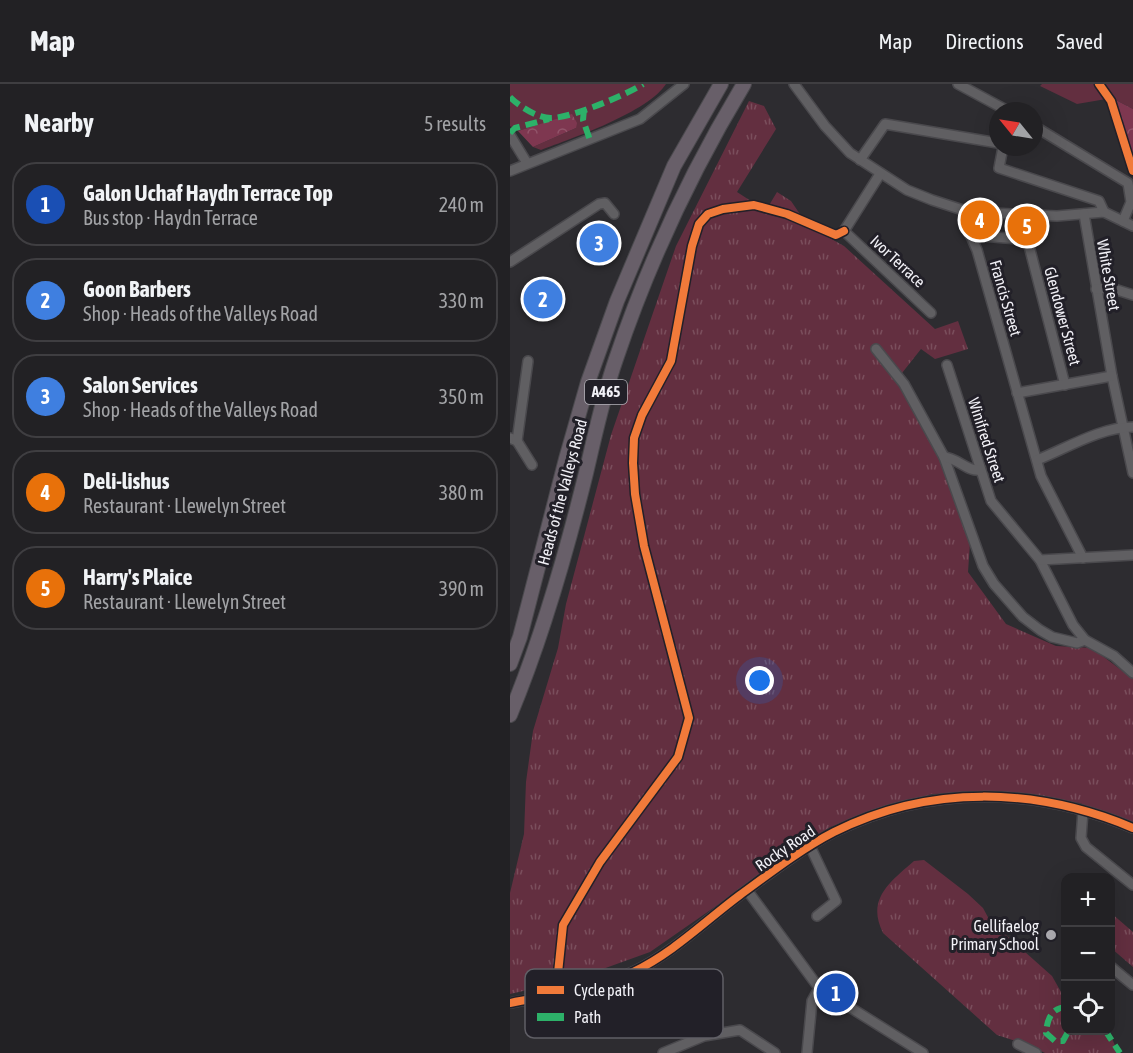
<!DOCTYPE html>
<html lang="en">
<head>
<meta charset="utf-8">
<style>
  body { margin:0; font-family:"Asap Condensed",sans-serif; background:#2e2e31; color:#f1f3f6 }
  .controls { position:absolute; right:18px; bottom:18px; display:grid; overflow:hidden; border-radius:12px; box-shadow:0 6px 24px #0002 }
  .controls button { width:54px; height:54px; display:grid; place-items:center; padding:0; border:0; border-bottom:2px solid #3f3e41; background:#222124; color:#f1f3f6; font:30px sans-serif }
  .compass { position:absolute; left:479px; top:18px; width:54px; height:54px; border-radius:50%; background:#222124; box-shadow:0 6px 24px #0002; rotate:300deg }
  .you { position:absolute; left:250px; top:597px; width:21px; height:21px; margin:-15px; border:4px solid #fff; border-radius:50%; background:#1a73e8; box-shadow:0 0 0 9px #1a73e833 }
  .badge { display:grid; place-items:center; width:39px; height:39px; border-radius:50%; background:#1a73e8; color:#fff; font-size:20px; font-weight:700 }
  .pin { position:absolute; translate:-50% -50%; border:3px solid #fff; box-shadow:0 2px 6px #0006 }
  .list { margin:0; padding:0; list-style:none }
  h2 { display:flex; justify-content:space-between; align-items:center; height:78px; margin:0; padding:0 24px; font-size:26px }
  h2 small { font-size:20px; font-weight:400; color:#a2a3a6 }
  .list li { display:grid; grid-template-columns:39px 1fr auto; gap:18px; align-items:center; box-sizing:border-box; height:84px; margin:0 12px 12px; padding:0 12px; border:2px solid #3f3e41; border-radius:24px }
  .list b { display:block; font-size:22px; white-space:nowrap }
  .list p { margin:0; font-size:20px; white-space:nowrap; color:#a2a3a6 }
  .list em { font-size:20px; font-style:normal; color:#a2a3a6 }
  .icon { flex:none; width:33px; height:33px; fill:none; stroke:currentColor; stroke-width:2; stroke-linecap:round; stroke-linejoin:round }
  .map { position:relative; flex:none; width:623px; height:969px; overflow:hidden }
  header { display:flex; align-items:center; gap:36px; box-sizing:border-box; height:84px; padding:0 30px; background:#222124; border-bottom:2px solid #3f3e41 }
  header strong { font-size:28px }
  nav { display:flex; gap:33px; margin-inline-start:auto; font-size:21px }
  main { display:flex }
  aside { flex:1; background:#222124 }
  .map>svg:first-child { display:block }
  .grass { fill:#632f40 }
  .forest { fill:url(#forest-crowns) }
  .park { fill:url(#park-tufts) }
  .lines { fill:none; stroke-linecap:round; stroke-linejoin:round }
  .minor-casing { stroke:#4a494d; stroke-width:12 }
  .highway-casing { stroke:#4a494d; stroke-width:16 }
  .minor { stroke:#605f62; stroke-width:9 }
  .highway { stroke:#685f69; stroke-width:14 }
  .quiet { stroke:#2db169; stroke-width:6; stroke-dasharray:12 6; stroke-linecap:butt }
  .cycleway-casing { stroke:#222028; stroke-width:11 }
  .cycleway { stroke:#f17a3a; stroke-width:8 }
  .poi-dot { fill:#adacb1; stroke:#222028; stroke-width:2 }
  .labels { text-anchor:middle; stroke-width:6; stroke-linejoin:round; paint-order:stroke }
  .shield { fill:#222028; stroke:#b4b2b9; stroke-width:1.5 }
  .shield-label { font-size:15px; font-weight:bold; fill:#f2f1f7 }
  .street-label { font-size:16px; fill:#f2f1f7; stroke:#222028 }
  .poi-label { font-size:16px; fill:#f2f1f7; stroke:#222028; text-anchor:end }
  .key { fill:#222028; stroke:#605f66; stroke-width:1.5 }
  .key-label { font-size:16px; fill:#f2f1f7 }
</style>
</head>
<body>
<header>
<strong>Map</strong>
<nav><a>Map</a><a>Directions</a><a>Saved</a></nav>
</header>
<main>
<aside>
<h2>Nearby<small>5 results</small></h2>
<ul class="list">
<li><span class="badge" style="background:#1a4fb4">1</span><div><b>Galon Uchaf Haydn Terrace Top</b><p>Bus stop · Haydn Terrace</p></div><em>240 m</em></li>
<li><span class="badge" style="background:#3f7fe0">2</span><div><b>Goon Barbers</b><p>Shop · Heads of the Valleys Road</p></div><em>330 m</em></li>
<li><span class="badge" style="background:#3f7fe0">3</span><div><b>Salon Services</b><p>Shop · Heads of the Valleys Road</p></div><em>350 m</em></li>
<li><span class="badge" style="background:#e8710a">4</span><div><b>Deli-lishus</b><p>Restaurant · Llewelyn Street</p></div><em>380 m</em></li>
<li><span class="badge" style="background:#e8710a">5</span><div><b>Harry's Plaice</b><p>Restaurant · Llewelyn Street</p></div><em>390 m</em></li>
</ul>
</aside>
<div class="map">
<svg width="623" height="969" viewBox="0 0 623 969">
  <defs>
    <pattern id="forest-crowns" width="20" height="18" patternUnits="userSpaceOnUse" patternTransform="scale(1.5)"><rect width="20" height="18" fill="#7e3750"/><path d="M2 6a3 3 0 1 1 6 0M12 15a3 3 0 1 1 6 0" fill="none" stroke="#91546a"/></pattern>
    <pattern id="park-tufts" width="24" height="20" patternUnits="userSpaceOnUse" patternTransform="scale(1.5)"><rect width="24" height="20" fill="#632f40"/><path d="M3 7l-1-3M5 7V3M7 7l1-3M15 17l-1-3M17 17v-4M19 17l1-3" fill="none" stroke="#7a4e5c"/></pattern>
  </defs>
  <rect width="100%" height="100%" fill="#2d2c30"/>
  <g class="grass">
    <path d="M0 0H156C138 28 63 54 31 66L23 63 66 44 62 31 8 47 0 42Z"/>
    <path d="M532 0H623V25L602 14 567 20 530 2Z"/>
  </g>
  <g class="forest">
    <path d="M602 14 623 25V80Z"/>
    <path d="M62 30 67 39 66 44 23 63 8 47Z"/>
  </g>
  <g class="park">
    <path d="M239 17 254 22 266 45 227 108 244 119 258 123 267 108 281 117 298 142 334 162 425 245 448 237 458 265 425 275 411 265 392 289 441 388 460 459 458 488 496 540 546 562 582 564 623 595V742L570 719 477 708 422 710 320 743 140 868 65 895 0 910V809L14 750 16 698 23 647 48 564 56 520 101 351 166 162Z"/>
    <path d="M414 776 458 810 473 824 480 837 542 892 555 915 556 946 599 947 608 969H535L518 961 487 951 373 849C356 815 380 798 404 777Z"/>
    <path d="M601 829 623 848V883L601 864Z"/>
  </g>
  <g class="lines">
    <defs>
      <g id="minor">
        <path d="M284 0 315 42 340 69 397 106 422 116 459 128 547 132 594 128 623 142"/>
        <path d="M448 0 498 27"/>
        <path d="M524 42 618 99 621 118 613 137"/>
        <path d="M0 51 17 79"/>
        <path d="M493 63 489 84 589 117 594 128"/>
        <path d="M350 76 375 40 488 59"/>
        <path d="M0 87 130 35 174 0"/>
        <path d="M370 90 334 147 421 229"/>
        <path d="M459 128C456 142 461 153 467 166L531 392 573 474"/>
        <path d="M574 130 602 292 623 389"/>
        <path d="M460 151 508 155 518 158 555 301"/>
        <path d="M0 178 89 120 95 119 104 130"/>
        <path d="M586 205 601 204 623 211"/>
        <path d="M366 265 394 300 434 373 473 482 484 500 513 533 530 546 542 553 567 559 575 556"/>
        <path d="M437 281 481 417 530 476 563 541 575 556 604 572 623 589"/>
        <path d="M507 309 602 292"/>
        <path d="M0 354 7 357 22 381"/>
        <path d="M7 357 18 277"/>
        <path d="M434 373C448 374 457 388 470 386"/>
        <path d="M527 376C557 364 591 343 623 343"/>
        <path d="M530 476 623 471"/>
        <path d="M573 727 571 754 576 763 623 801"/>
        <path d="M300 762 326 817 307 832"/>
        <path d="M237 806 309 904 413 969"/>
        <path d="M600 882 623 901"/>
        <path d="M0 919C40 911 86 906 123 888 163 869 195 837 230 811 260 789 291 765 324 748 419 700 526 703 623 744"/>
        <path d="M508 960 526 969"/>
        <path d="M153 969 194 952 230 946 265 969"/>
        <path d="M297 969 302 917 309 904"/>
      </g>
      <g id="highway">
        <path d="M0 580 10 553 56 375 78 298 107 217 164 82 211 0"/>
        <path d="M0 631C32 554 56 470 76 389 85 351 93 312 106 275 138 180 182 86 234 0"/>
      </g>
    </defs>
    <use href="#minor" class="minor-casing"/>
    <use href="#highway" class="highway-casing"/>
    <use href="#minor" class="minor"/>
    <use href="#highway" class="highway"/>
    <g class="quiet">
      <path d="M0 13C9 22 27 34 41 34 61 34 116 11 133 0"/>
      <path d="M74 25 73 36 80 56"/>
      <path d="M0 49 5 44 39 35"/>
      <path d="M556 923C541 924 537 936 536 949L545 957H553L559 946"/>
      <path d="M595 946 610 969"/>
    </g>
    <defs>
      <g id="cycleway">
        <path d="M589 0 601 17 623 87"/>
        <path d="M51 908 48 889 53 841 90 778 168 673 179 634 134 462 125 410 123 379 124 354 132 331 161 277 182 162 189 140 198 130 213 125 244 121 277 130 326 151 334 147"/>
        <path d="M0 919C40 911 86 906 123 888 163 869 195 837 230 811 260 789 291 765 324 748 419 700 526 703 623 744"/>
      </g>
    </defs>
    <use href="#cycleway" class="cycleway-casing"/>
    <use href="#cycleway" class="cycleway"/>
  </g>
  <circle class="poi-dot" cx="541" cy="851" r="6"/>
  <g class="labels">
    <rect class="shield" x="75" y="296" width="42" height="24" rx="4.5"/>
    <g class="shield-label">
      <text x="96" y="313">A465</text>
    </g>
    <g class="street-label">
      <text transform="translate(388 177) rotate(43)" y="6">Ivor Terrace</text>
      <text transform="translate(599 191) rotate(80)" y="6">White Street</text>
      <text transform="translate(496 214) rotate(74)" y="6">Francis Street</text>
      <text transform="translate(553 232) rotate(75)" y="6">Glendower Street</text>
      <text transform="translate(477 356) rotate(72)" y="6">Winifred Street</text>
      <text transform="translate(52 408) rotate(-75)" y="6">Heads of the Valleys Road</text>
      <text transform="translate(275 764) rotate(-34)" y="6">Rocky Road</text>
    </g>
    <g class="poi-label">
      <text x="529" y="848">Gellifaelog<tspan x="529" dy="18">Primary School</tspan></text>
    </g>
  </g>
  <rect x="15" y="885" width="198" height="69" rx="9" class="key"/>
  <rect x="27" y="902" width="27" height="8" fill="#f17a3a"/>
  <rect x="27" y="929" width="27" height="8" fill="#2db169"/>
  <g class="key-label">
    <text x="64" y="912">Cycle path</text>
    <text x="64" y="939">Path</text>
  </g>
</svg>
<div class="controls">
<button>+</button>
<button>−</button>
<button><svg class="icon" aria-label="locate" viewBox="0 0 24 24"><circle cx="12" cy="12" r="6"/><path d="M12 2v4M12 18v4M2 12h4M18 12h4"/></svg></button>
</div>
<svg class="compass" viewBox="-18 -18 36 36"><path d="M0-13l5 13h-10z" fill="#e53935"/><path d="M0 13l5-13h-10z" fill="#a2a3a6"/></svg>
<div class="you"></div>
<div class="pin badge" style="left:326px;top:909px;background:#1a4fb4">1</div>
<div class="pin badge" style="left:33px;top:215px;background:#3f7fe0">2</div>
<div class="pin badge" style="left:89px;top:159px;background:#3f7fe0">3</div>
<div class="pin badge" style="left:470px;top:136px;background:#e8710a">4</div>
<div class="pin badge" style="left:517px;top:142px;background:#e8710a">5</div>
</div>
</main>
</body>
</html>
